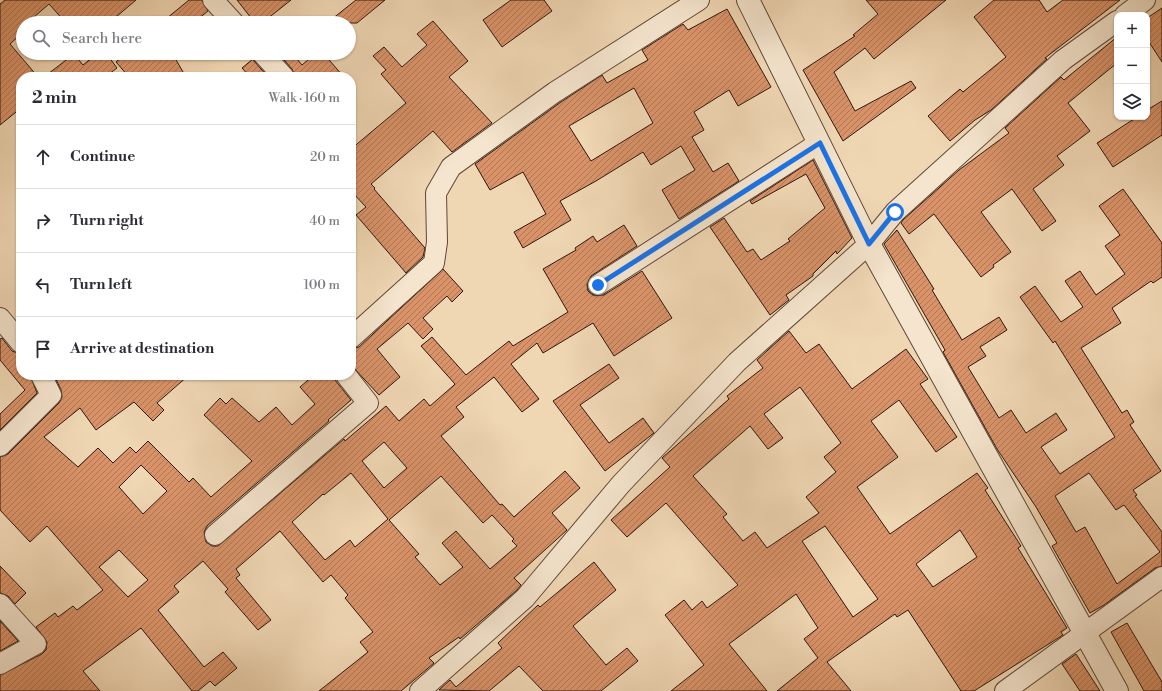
<!DOCTYPE html>
<html lang="en">
<head>
<meta charset="utf-8">
<style>
  body { margin:0; font-family:"Libre Bodoni",serif; background:#f7f7f7; color:#2b2b33 }
  .controls { position:absolute; right:12px; top:12px; display:grid; overflow:hidden; border-radius:8px; box-shadow:0 1px 3px #0004 }
  .controls button { width:36px; height:36px; display:grid; place-items:center; padding:0; border:0; border-bottom:1px solid #e1e1e2; background:#fff; color:#2b2b33; font:20px sans-serif }
  .stop { position:absolute; width:12px; height:12px; margin:-9px; border:3px solid #1a73e8; border-radius:50%; background:#fff }
  .stop.end { background:#1a73e8; border-color:#fff; box-shadow:0 1px 4px #0008 }
  .list { margin:0; padding:0; list-style:none }
  h2 { display:flex; justify-content:space-between; align-items:center; height:52px; margin:0; padding:0 16px; font-size:17px }
  h2 small { font-size:13px; font-weight:400; color:#7c7c81 }
  .list li { display:grid; grid-template-columns:26px 1fr auto; gap:12px; align-items:center; box-sizing:border-box; height:64px; padding:0 16px; border-top:1px solid #e1e1e2 }
  .list b { display:block; font-size:15px; white-space:nowrap }
  .list em { font-size:13px; font-style:normal; color:#7c7c81 }
  .icon { flex:none; width:22px; height:22px; fill:none; stroke:currentColor; stroke-width:2; stroke-linecap:round; stroke-linejoin:round }
  .map { position:relative; flex:none; width:1162px; height:691px; overflow:hidden }
  .search { position:absolute; background:#fff; box-shadow:0 1px 3px #0004; left:16px; top:16px; width:340px; height:44px; display:flex; align-items:center; gap:10px; box-sizing:border-box; padding:0 14px; border-radius:22px; color:#7c7c81; font-size:15px }
  .panel { position:absolute; background:#fff; box-shadow:0 1px 3px #0004; left:16px; top:72px; width:340px; height:308px; border-radius:16px }
  .map>svg:first-child { display:block }
  .building { fill:url(#building-hatch); stroke:#2d170f; fill-rule:evenodd }
  .lines { fill:none; stroke-linecap:round; stroke-linejoin:round }
  .minor-casing { stroke:#5e4738; stroke-width:22 }
  .tertiary-casing { stroke:#5e4738; stroke-width:24 }
  .minor { stroke:#f5e5ce; stroke-width:20 }
  .tertiary { stroke:#f5e5ce; stroke-width:22 }
  .route { stroke:#1a73e8; stroke-width:5 }
</style>
</head>
<body>
<div class="map">
<svg width="1162" height="691" viewBox="0 0 1162 691">
  <defs>
    <pattern id="building-hatch" width="6" height="6" patternUnits="userSpaceOnUse"><rect width="6" height="6" fill="#da9369"/><path d="M-1 1l2-2M0 6l6-6M5 7l2-2" fill="none" stroke="#b17755"/></pattern>
  </defs>
  <rect width="100%" height="100%" fill="#f0d7b4"/>
  <filter id="stains"><feTurbulence type="fractalNoise" baseFrequency=".005" numOctaves="4"/><feColorMatrix values="0 0 0 0 .2 0 0 0 0 .09 0 0 0 0 .02 0 0 0 .5 -.17"/></filter>
  <radialGradient id="worn" r=".72"><stop offset=".6" stop-color="#630" stop-opacity="0"/><stop offset="1" stop-color="#630" stop-opacity=".3"/></radialGradient>
  <g class="building">
    <path d="M5 0H136L109 23H66L49 4 27 23H23V32L10 44 38 77H21V108L0 125V4Z"/>
    <path d="M189 0H202L208 11 193 23H161Z"/>
    <path d="M237 0H291L262 23H255Z"/>
    <path d="M356 0H385L357 23H327Z"/>
    <path d="M511 0H544L552 11 502 47 483 20Z"/>
    <path d="M866 0H946L874 59 865 48 834 72 855 111 911 81 916 88 843 141 803 70 855 36 853 35 878 14Z"/>
    <path d="M994 0H1039L1047 12 1063 0H1120L1045 58 1047 59 991 110 975 120 950 141 928 116 960 89 963 92 1006 57 974 17Z"/>
    <path d="M1162 8V62L1147 39V18Z"/>
    <path d="M727 9 771 87 738 106 729 90 694 112 704 130 692 137 713 172 728 163 739 181 679 219 662 190 695 170 681 146 651 165 643 152 596 181 560 201 571 220 523 248 514 232 546 214 523 172 490 190 475 164 561 102 602 75 607 83 648 60 642 50 683 24 688 30ZM634 88 653 123 591 161 569 126Z"/>
    <path d="M433 21 468 61 449 77 492 123 452 152 433 131 371 184 375 188 374 189 425 248 423 257 406 273 356 215 366 207 351 191V149L406 103 381 74 386 70 373 56 384 47 402 67 427 45 417 34Z"/>
    <path d="M1117 37V63L1068 103 1090 131 1057 156 1064 165 1033 189 1056 221 1042 231 1012 189 981 212 1011 252 993 265 994 267 981 277 934 214 909 234 901 223 903 220 959 170 1009 133 1005 128 1061 77 1064 80Z"/>
    <path d="M98 53H106L117 68 105 77H44L74 54 83 65Z"/>
    <path d="M127 53H172L186 77H129L116 62Z"/>
    <path d="M278 53H292L302 65 316 53H323L344 77H295L292 69Z"/>
    <path d="M253 59 254 61 268 77H250L242 68Z"/>
    <path d="M1162 101V135L1113 167 1097 143 1137 117H1147V110Z"/>
    <path d="M813 160 852 238 837 254 836 251 813 274V276L786 295 789 300 770 315 710 227 724 218 747 252 753 249 761 260 790 241 788 239 825 208 806 174 752 204 750 201Z"/>
    <path d="M1123 189 1162 243V277L1153 283 1151 281 1112 308 1121 323 1081 348 1122 413 1127 410 1134 422 1130 425 1161 471 1133 490 1137 495 1135 496 1162 532V566L1155 568 1104 605 1090 613 1052 546 1057 543 1036 507 997 449 943 352 945 350 884 244 897 230 934 289 932 290 962 340 999 317 1007 330 980 347 986 356 968 367 999 418 1011 410 1026 433 1056 413 1067 430 1041 447 1060 474 1115 437 1055 341 1053 343 1020 297 1035 286 1061 322 1083 307 1065 281 1080 271 1096 295 1125 274 1105 246 1120 235 1099 206ZM1089 473 1116 510 1124 505 1160 552 1117 584 1085 527 1076 532 1055 496Z"/>
    <path d="M624 225 637 246 591 276 587 285 588 291 593 295H604L642 271 672 318 614 356 593 323 543 353 537 343 511 364 539 399 522 412 494 377 456 407 464 417 441 436 500 505 502 504 514 517 565 471 580 488 552 513 567 530 514 578 521 585 517 590 460 639 459 637 429 658 434 663 401 691H319L368 652 360 642 373 632 345 598 348 595 331 575 323 582 280 531 236 569 240 575 236 578 271 620 258 630 225 592 228 589 203 561 174 586 179 592 158 610 204 667 223 652 237 668 215 686 210 681 198 691H192L141 628 83 671 100 691H0V675L42 654 46 650 47 642 36 627 55 613 58 617 73 606 77 610 103 590 47 526 30 542 0 510V457L8 454 59 403 62 397 61 390 54 375H189L157 403 164 410 153 421 134 402 96 430 80 408 44 437 78 467 98 448 113 463 130 447 136 453 148 441 189 482 193 478 211 497 252 461 204 415 220 398 226 404 232 398 259 422 276 407 292 425 315 404 300 387 314 375H331L351 400 328 420 329 421 207 526 204 532 206 542 212 546H218L344 439 345 441 386 406 399 421 424 399 430 406 453 386 455 384 421 346 432 337 466 375 509 341 513 346 568 312 543 269 576 250 575 248 593 236 597 242ZM384 442 407 468 384 488 362 461ZM141 465 167 491 143 514 119 487ZM351 473 388 519 355 547 350 540 325 560 292 522 323 494 324 495ZM441 476 483 523 492 515 514 539 512 541 517 546 490 569 456 531 442 543 463 567 440 585 415 557 419 554 389 520ZM119 550 148 580 128 597 99 567Z"/>
    <path d="M443 269 463 291 452 302 447 296 423 318 433 329 423 339 408 323 377 349 400 377 379 395 351 365V349L359 347Z"/>
    <path d="M789 331 806 353 819 344 852 389 906 349 928 379 920 384 957 437 936 452 899 400 871 421 898 457 857 487 890 534 977 473 988 488 985 490 1021 546 1018 548 1067 628 1061 632 1063 635 974 691H961L908 610 897 617 895 614 827 662 851 691H777L818 658 804 639 818 628 796 594 729 644 767 691H671L704 665 665 615 684 600 692 610 702 601 707 608 738 585 666 503 627 537 611 520 670 467 662 458 729 399 727 396 763 368 757 360ZM800 387 841 443 824 457 836 472 806 497 819 513 767 548 755 532 743 541 723 517 727 514 693 476 750 426 768 449 783 438 764 414ZM825 526 878 599 853 617 802 541ZM960 530 977 557 933 587 916 564Z"/>
    <path d="M2 338 12 351 21 354V375H30L37 393 0 430V414L25 390 0 360V339Z"/>
    <path d="M609 364 619 378 580 405 609 443 643 418 654 433 605 471 553 401Z"/>
    <path d="M594 562 616 590 573 626 606 665 627 648 638 661 601 691H543L519 666 489 691 439 690 450 680 456 687 502 648 498 643 538 605 540 607Z"/>
    <path d="M0 566 26 593 15 604 8 596 0 593Z"/>
    <path d="M0 621 18 641 0 651Z"/>
    <path d="M1127 623 1162 682V691H1144L1111 632Z"/>
    <path d="M1076 654 1100 691H1080L1062 664Z"/>
  </g>
  <g class="lines">
    <defs>
      <g id="minor">
        <path d="M213 0 234 23"/>
        <path d="M1125 15 1145 0"/>
        <path d="M262 53 284 77"/>
        <path d="M598 285 819 143"/>
        <path d="M0 318 21 343"/>
        <path d="M351 338 434 263 437 242 436 193 451 167 555 92 699 0"/>
        <path d="M0 446 51 395 41 375"/>
        <path d="M215 535 368 403 346 375"/>
        <path d="M0 604 36 644 0 664"/>
        <path d="M420 691 525 598 621 484 737 362 869 244 895 212 1063 60 1117 21"/>
        <path d="M1005 691 1162 577"/>
      </g>
      <path id="tertiary" d="M748 0 869 244 1117 691"/>
    </defs>
    <use href="#minor" class="minor-casing"/>
    <use href="#tertiary" class="tertiary-casing"/>
    <use href="#minor" class="minor"/>
    <use href="#tertiary" class="tertiary"/>
  </g>
  <g class="lines">
    <path class="route" d="M598 285 820 143 869 244 895 212"/>
  </g>
  <rect width="100%" height="100%" filter="url(#stains)"/>
  <rect width="100%" height="100%" fill="url(#worn)"/>
</svg>
<div class="controls">
<button>+</button>
<button>−</button>
<button><svg class="icon" aria-label="layers" viewBox="0 0 24 24"><path d="M12 4l9 5-9 5-9-5zM3 14l9 5 9-5"/></svg></button>
</div>
<div class="stop" style="left:895px;top:212px"></div>
<div class="stop end" style="left:598px;top:285px"></div>
<div class="search"><svg class="icon" aria-label="search" viewBox="0 0 24 24"><circle cx="10" cy="10" r="6"/><path d="M15 15l6 6"/></svg>Search here</div>
<section class="panel">
<h2>2 min<small>Walk · 160 m</small></h2>
<ul class="list">
<li><svg class="icon" aria-label="ahead" viewBox="0 0 24 24"><path d="M12 20V5M6 11l6-6 6 6"/></svg><div><b>Continue</b></div><em>20 m</em></li>
<li><svg class="icon" aria-label="right" viewBox="0 0 24 24"><path d="M7 20v-9h11M14 6l5 5-5 5"/></svg><div><b>Turn right</b></div><em>40 m</em></li>
<li><svg class="icon" aria-label="left" viewBox="0 0 24 24"><path d="M17 20v-9H6M10 6l-5 5 5 5"/></svg><div><b>Turn left</b></div><em>100 m</em></li>
<li><svg class="icon" aria-label="arrive" viewBox="0 0 24 24"><path d="M6 21V4h12l-3 4 3 4H6"/></svg><div><b>Arrive at destination</b></div></li>
</ul>
</section>
</div>
</body>
</html>
